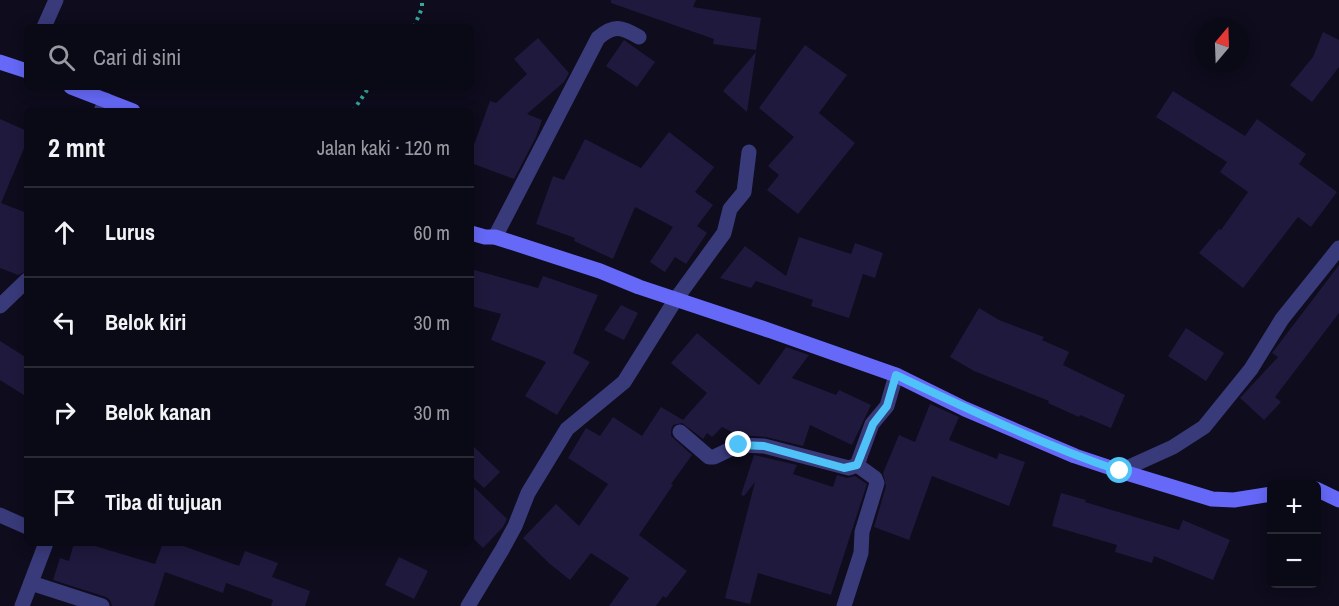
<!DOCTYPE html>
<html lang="id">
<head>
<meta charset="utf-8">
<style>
  body { margin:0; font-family:"Archivo Narrow",sans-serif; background:#181723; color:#f1f3f6 }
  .controls { position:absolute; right:18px; bottom:18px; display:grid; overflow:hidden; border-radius:9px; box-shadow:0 3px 15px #0003 }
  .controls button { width:54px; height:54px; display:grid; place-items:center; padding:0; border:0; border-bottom:2px solid #2a2a35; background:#0a0916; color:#f1f3f6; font:30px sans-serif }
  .compass { position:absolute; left:1195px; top:18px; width:54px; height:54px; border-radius:50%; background:#0a0916; box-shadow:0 3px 15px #0003; rotate:19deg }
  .stop { position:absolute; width:18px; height:18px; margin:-14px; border:4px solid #4fc3f7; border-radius:50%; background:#fff }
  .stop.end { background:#4fc3f7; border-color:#fff; box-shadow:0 2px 6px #0008 }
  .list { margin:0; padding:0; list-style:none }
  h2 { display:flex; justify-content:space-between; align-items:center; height:78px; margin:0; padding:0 24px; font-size:26px }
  h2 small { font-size:20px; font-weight:400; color:#999aa1 }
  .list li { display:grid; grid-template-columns:39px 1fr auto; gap:18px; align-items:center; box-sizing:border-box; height:90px; padding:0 24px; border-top:2px solid #2a2a35 }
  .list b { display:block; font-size:22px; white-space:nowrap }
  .list em { font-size:20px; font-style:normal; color:#999aa1 }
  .icon { flex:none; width:33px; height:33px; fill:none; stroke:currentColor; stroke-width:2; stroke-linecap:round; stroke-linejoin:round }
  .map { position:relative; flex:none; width:1339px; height:606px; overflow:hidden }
  .search { position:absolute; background:#0a0916; box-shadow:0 3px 15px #0003; left:24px; top:24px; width:450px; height:66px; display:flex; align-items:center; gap:15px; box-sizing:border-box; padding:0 21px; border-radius:9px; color:#999aa1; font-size:22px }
  .panel { position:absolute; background:#0a0916; box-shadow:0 3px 15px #0003; left:24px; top:108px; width:450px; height:438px; border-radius:9px }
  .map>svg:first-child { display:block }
  .building { fill:#1f193d }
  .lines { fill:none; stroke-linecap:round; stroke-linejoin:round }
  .path { stroke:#32a99c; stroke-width:4; stroke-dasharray:3 4.5; stroke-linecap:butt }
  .street { stroke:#393a7a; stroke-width:15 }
  .secondary { stroke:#6669f8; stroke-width:15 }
  .route { stroke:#4fc3f7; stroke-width:8 }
</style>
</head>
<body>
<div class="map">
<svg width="1339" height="606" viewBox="0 0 1339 606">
  <rect width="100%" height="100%" fill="#0e0c1d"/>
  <g class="building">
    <path d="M611 0H696L693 7 761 18 756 50 713 44 714 39 611 3Z"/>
    <path d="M1323 32 1339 40V67L1312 102 1290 85 1313 57Z"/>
    <path d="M538 38 569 73 564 82 527 114 542 120 536 137 514 179 471 163V153L490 101 496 103 527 74 514 59Z"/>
    <path d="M624 40 655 62 637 87 606 66Z"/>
    <path d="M805 45 847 75 819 113 855 143 798 214 767 190 779 175 768 166 794 137 759 108Z"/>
    <path d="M756 52 747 112 723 91Z"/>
    <path d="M1173 91 1245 136 1257 119 1306 154 1299 164 1337 192 1311 227 1298 217 1243 288 1199 253 1219 229 1221 230 1248 192 1220 172 1227 162 1156 117Z"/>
    <path d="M0 119 27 131V141L1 203 27 213V271L18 275 0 268Z"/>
    <path d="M669 132 714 167 695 192 713 205 697 226 707 233 686 264 675 257 665 272 650 262 673 227 635 207 613 259 574 241 575 238 536 224 553 176 564 180 585 139 641 168Z"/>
    <path d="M799 237 851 254 855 243 883 253 875 278 863 274 849 318 811 306 813 300 756 281 751 288 720 278 745 246 786 276Z"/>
    <path d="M1339 265V313L1275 397 1281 402 1264 420 1240 398 1278 357 1272 353Z"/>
    <path d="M471 269 538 288 543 276 598 295 573 353 590 362 557 415 525 396 546 362 491 340 501 314 471 306Z"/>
    <path d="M621 305 638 313 624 340 604 330Z"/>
    <path d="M979 308 999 320 1044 337 1042 340 1069 352 1063 365 1125 395 1111 428 1080 415 1079 417 1048 403 1049 401 974 371 950 357Z"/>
    <path d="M1186 328 1224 353 1206 381 1168 356Z"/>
    <path d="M697 333 759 385 786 347 809 355 792 378 836 395 839 390 871 405 852 445 810 425 803 446 766 437 738 435 722 427 712 437 707 433 703 439 682 423 673 425 671 430V436L692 455 671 484 673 485 639 535 687 571 666 598 663 596 656 606H609L629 578 591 553 570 580 550 564 523 538 556 504 579 526 608 484 568 458 586 428 600 436 613 417 642 436 661 407 683 420 707 393 671 363Z"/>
    <path d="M0 341 27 358V397L0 380Z"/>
    <path d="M930 404 959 417 949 440 997 459 999 453 1025 462 1009 506 932 476 909 540 874 527 886 486 883 473 899 435 915 442Z"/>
    <path d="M471 444 500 472 484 488 471 476Z"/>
    <path d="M754 455 797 465 793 474 833 487 837 475 847 478 855 476 867 484 831 595 758 573 750 604 725 598 755 482 744 496 741 495Z"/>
    <path d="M471 484 507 519 503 527 483 548 471 536Z"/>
    <path d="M1061 493 1086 500 1085 502 1179 530 1183 520 1230 540 1213 580 1154 556 1152 563 1115 552 1117 545 1052 526Z"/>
    <path d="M74 543H85L155 564 163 543H175L239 566 245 551 278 563 272 577 310 591 305 606H271L273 600 226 583 223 593 165 572 154 606H112L110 600 106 597 53 580 60 558 69 561Z"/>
    <path d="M399 557 428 571 414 599 385 585Z"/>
  </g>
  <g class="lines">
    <g class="path">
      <path d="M414 27 422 8V0"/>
      <path d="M353 111 369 87"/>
    </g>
    <g class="street">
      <path d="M44 27 56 0"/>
      <path d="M101 111 106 100"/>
      <path d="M495 237 598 38C614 24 622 27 639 37"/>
      <path d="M0 306 27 280"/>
      <path d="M680 432 709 457H714L739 445 764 446 849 468 857 465 872 424 887 406 896 375"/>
      <path d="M1120 471 1173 447 1204 427 1251 369 1282 319 1339 248"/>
      <path d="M0 515 27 527"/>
      <path d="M31 583 102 606"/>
      <path d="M22 606 46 543"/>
      <path d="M468 606 503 548 515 526 528 493 567 429 624 382 676 299 724 233 730 209 744 192 749 152"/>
      <path d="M844 606 861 553 862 532 877 483 875 478 857 465"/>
    </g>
    <g class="secondary">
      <path d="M0 62 27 71"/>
      <path d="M71 87 133 111"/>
      <path d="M471 233 485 237H495L600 271 639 287 771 331 896 375 965 409 1075 456 1120 471 1212 499 1234 500 1272 494"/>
      <path d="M1316 489 1339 500"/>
    </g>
  </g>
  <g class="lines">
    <path class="route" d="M739 445 764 446 844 468 857 465 873 424 887 406 896 375C970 410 1043 445 1120 471"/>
  </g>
</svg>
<div class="controls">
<button>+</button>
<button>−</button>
</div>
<svg class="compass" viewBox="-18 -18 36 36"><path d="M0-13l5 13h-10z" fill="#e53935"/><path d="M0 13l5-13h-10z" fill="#999aa1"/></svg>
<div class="stop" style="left:1120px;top:471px"></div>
<div class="stop end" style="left:739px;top:445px"></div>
<div class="search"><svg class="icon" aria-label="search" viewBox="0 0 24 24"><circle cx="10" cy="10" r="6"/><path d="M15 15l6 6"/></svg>Cari di sini</div>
<section class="panel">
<h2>2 mnt<small>Jalan kaki · 120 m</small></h2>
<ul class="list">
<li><svg class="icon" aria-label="ahead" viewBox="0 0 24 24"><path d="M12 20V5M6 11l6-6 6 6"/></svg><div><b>Lurus</b></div><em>60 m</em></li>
<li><svg class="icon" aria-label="left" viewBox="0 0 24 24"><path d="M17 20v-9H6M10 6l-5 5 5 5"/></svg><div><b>Belok kiri</b></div><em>30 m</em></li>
<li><svg class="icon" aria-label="right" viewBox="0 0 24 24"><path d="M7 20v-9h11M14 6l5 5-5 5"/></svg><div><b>Belok kanan</b></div><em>30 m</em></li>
<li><svg class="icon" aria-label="arrive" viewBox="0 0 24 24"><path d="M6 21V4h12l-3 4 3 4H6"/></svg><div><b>Tiba di tujuan</b></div></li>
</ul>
</section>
</div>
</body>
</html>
